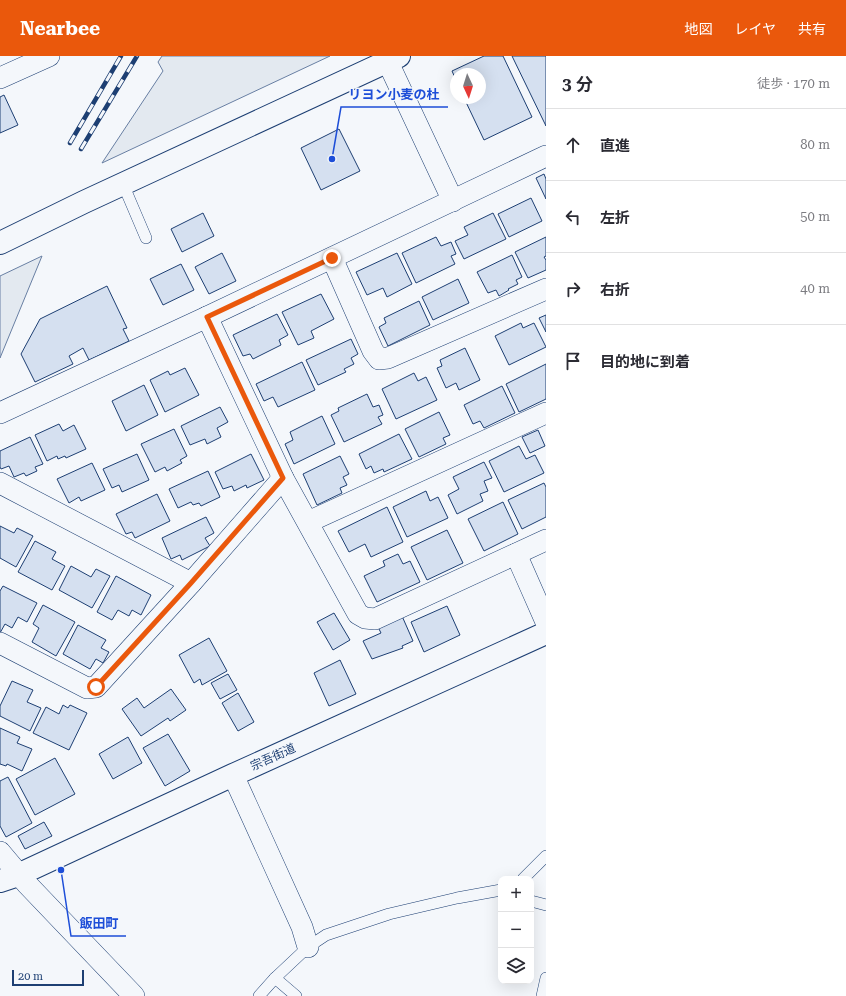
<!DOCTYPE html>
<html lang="ja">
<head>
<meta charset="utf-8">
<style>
  body { margin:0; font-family:"Roboto Serif","Noto Sans JP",serif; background:#f2f2f3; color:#2b2b33 }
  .controls { position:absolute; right:12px; bottom:12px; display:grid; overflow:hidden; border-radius:8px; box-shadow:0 4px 16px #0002 }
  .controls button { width:36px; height:36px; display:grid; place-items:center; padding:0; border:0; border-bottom:1px solid #e1e1e2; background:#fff; color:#2b2b33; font:20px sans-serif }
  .compass { position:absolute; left:450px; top:12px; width:36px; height:36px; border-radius:50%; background:#fff; box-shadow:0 4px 16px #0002; rotate:176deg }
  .scale { position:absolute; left:12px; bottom:10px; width:72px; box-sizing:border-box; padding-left:4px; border:2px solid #1d3f73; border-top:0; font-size:11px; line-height:14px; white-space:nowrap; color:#1d3f73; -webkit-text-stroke:3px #f4f7fb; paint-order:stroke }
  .stop { position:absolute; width:12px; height:12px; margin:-9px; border:3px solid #ea580c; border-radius:50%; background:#fff }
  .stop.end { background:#ea580c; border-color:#fff; box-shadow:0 1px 4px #0008 }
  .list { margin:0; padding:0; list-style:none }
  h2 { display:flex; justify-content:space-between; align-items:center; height:52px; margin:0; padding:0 16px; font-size:17px }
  h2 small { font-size:13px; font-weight:400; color:#7c7c81 }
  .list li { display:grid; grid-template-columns:26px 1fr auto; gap:12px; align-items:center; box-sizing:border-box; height:72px; padding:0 16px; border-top:1px solid #e1e1e2 }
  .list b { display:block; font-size:15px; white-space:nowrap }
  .list em { font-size:13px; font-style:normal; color:#7c7c81 }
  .icon { flex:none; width:22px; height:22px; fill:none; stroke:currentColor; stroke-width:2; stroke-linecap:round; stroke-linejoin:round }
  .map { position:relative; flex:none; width:546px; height:940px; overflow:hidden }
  header { display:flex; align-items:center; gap:24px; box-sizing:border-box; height:56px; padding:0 20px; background:#ea580c; color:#fff }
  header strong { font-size:19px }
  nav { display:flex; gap:22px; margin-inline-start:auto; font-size:14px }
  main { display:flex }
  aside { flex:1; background:#fff }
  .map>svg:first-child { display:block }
  .green { fill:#e3e9f0; stroke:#687fa3 }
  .building { fill:#d5e0f0; stroke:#1d3f73 }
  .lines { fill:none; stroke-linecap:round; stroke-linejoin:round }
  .lane-casing { stroke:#1d3f73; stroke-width:12 }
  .street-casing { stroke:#1d3f73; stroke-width:22 }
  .secondary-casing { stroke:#1d3f73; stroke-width:24 }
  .highway-casing { stroke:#1d3f73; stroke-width:24 }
  .lane { stroke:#f4f7fb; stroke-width:11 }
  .street { stroke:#f4f7fb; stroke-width:21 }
  .secondary { stroke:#f4f7fb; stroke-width:22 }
  .highway { stroke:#f4f7fb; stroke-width:22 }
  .rail-casing { stroke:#1d3f73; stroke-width:4.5 }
  .rail { stroke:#f4f7fb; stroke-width:3; stroke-dasharray:9; stroke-linecap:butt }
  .route { stroke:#ea580c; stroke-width:5 }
  .labels { text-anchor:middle; stroke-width:3; stroke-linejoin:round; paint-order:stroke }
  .street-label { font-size:12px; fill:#1d3f73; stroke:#f4f7fb }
  .leader { fill:none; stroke:#1d4ed8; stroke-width:1.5 }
  .callout-dot { fill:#1d4ed8; stroke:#f4f7fb; stroke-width:1.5 }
  .callout-label { font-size:13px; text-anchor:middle; font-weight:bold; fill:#1d4ed8; stroke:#f4f7fb; stroke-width:3; stroke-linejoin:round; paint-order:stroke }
</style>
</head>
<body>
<header>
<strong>Nearbee</strong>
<nav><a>地図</a><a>レイヤ</a><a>共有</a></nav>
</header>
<main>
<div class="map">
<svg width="546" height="940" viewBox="0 0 546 940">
  <rect width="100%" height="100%" fill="#f4f7fb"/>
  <g class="green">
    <path d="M162 0H330L102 107 163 15 158 6Z"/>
    <path d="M42 200 0 302V220Z"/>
  </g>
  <g class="building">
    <path d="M484 0H503L532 61 484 84 464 42H480V18H456V24L452 15Z"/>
    <path d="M512 0H546V70Z"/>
    <path d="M4 39 18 69 0 77V41Z"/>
    <path d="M339 73 360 115 321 134 301 92Z"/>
    <path d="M544 118 546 123V143L536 122Z"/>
    <path d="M531 142 542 165 509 181 498 158Z"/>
    <path d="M203 157 214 180 182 196 171 173Z"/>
    <path d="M493 157 506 183 464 203 455 185 468 179 464 171Z"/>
    <path d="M436 181 441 190 451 186 456 198 451 200 455 208 416 227 402 197Z"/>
    <path d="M546 181V200L544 201 546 204V214L528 222 515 196Z"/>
    <path d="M222 197 236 225 209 238 195 211Z"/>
    <path d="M397 197 412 228 387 241 383 232 367 239 356 216Z"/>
    <path d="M512 199 522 221 516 224 518 228 508 233 509 234 499 240 496 234 488 237 477 216Z"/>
    <path d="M181 208 194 234 163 249 150 223Z"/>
    <path d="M458 223 469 247 433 264 422 241Z"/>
    <path d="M107 230 127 272 123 273 129 285 89 304 83 292 69 300 73 308 35 326 21 298 40 263Z"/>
    <path d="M321 238 334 263 311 275 314 282 298 289 282 256Z"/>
    <path d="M419 245 430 269 388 290 379 271 386 267 384 262Z"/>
    <path d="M277 258 288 279 279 284 281 289 253 303 250 298 243 300 233 279Z"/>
    <path d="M546 259V276L539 262Z"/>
    <path d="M521 267 523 272 534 267 546 291 509 309 495 280Z"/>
    <path d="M351 283 358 298 351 302 354 308 344 313 346 316 318 329 306 304Z"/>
    <path d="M465 292 480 324 459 334 456 327 446 332 437 312 442 310 440 304Z"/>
    <path d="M302 306 315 334 278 351 273 341 264 345 256 328Z"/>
    <path d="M546 308V343L519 356 506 328Z"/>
    <path d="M185 312 199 339 165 356 150 324 168 315 170 319Z"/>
    <path d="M414 317 418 325 426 321 437 344 396 363 382 333Z"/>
    <path d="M144 329 158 359 126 375 112 345Z"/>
    <path d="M502 330 515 357 484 372 480 365 473 368 464 349Z"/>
    <path d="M367 338 373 351 379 349 383 359 378 361 382 368 344 386 331 359 339 355 338 352Z"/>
    <path d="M220 351 228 366 217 372 221 381 207 388 205 383 190 389 181 370Z"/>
    <path d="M439 356 450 379 443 382 446 388 419 401 405 373Z"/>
    <path d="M322 360 335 388 294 408 285 388 293 384 290 376Z"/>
    <path d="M59 368 63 375 74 369 86 393 66 402 65 400 58 403 57 400 47 405 35 379Z"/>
    <path d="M174 373 187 400 180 404 182 407 167 415 165 411 155 416 141 388Z"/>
    <path d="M538 374 545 390 530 397 522 381Z"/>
    <path d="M399 378 412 403 384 416 383 413 374 417 371 410 366 413 359 398Z"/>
    <path d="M30 381 43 408 35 411 37 415 26 420 24 417 14 421 9 410 1 413 0 411V395Z"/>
    <path d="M519 390 526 403 535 399 544 417 504 436 489 405Z"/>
    <path d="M137 398 149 424 122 436 119 429 112 432 103 413Z"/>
    <path d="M251 398 264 424 247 432 246 429 234 435 232 430 223 433 215 416Z"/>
    <path d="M340 400 349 418 343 421 347 429 340 432 342 437 317 449 303 418Z"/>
    <path d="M484 406 492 422 484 425 488 435 480 438 483 445 457 458 448 439 459 433 453 421Z"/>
    <path d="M92 407 105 434 81 445 79 441 69 447 57 423Z"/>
    <path d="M208 415 220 441 201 450 199 447 193 449 191 446 178 452 169 433Z"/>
    <path d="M544 427 546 431V461L522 473 508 444Z"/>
    <path d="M426 435 430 445 438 441 448 462 407 481 393 451Z"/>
    <path d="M157 438 170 465 135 482 132 476 126 478 116 458Z"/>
    <path d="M503 446 518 478 484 495 468 463Z"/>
    <path d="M387 451 403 486 371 501 365 488 349 496 338 475Z"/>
    <path d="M206 461 214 477 205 482 210 490 182 504 180 499 171 503 162 482Z"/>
    <path d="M0 470 14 477 17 472 33 480 16 511 0 502Z"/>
    <path d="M447 474 463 507 427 524 411 491Z"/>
    <path d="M35 485 56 496 52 503 65 510 52 534 18 516Z"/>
    <path d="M398 498 403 508 410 505 420 526 377 546 364 520 385 510 383 505Z"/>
    <path d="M71 510 91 521 96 513 110 520 92 552 59 534Z"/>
    <path d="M116 520 151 539 141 559 132 554 129 560 118 554 112 564 97 556Z"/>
    <path d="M3 530 37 547 27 566 18 561 12 572 5 568 0 577V535Z"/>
    <path d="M43 549 75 566 56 600 32 586 39 572 33 568Z"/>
    <path d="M447 550 460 579 424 596 411 566Z"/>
    <path d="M334 557 350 584 333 594 317 566Z"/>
    <path d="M402 560 413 585 402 590 403 592 372 603 363 585 381 577 378 571Z"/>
    <path d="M78 569 106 584 101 592 109 596 103 607 96 603 90 613 63 598Z"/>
    <path d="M209 582 227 615 202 629 200 623 194 627 179 599Z"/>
    <path d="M340 604 356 638 329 650 314 617Z"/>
    <path d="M228 618 237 634 220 643 211 627Z"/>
    <path d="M12 625 33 634 27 646 41 652 30 675 0 660V650Z"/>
    <path d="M171 633 186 654 170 665 168 662 141 680 122 653 137 642 144 652Z"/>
    <path d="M238 637 254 666 238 675 222 647Z"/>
    <path d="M63 649 68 652 70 649 87 657 69 694 33 677 46 651 59 658Z"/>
    <path d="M0 672 20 681 17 687 32 693 22 715 7 708 6 710 0 708Z"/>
    <path d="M168 678 190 715 165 730 143 692Z"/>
    <path d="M128 681 142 707 113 723 99 698Z"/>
    <path d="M55 702 75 738 35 759 16 723Z"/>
    <path d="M8 721 32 767 6 781 0 770V725Z"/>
    <path d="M44 766 52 780 25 793 18 780Z"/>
  </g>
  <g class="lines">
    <defs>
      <g id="lane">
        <path d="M123 128 146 182"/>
        <path d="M523 823 546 800"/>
        <path d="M531 845 546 849"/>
        <path d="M275 922 296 940"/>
        <path d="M259 940 275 922 308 891 326 879 389 858 457 842 501 834"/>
        <path d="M542 940 546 922"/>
      </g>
      <g id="street">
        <path d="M385 0 453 145"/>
        <path d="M0 22 49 0"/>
        <path d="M332 202 373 295 379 303 388 302 546 233"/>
        <path d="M207 261 283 422 358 558 365 562 375 563 546 484"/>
        <path d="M0 357 207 261 546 100"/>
        <path d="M0 427 191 527"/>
        <path d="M308 466 546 357"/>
        <path d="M516 498 546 566"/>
        <path d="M0 587 87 632 96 631 191 527 283 422"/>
        <path d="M233 719 302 871 308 891"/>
        <path d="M0 796 27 828 134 940"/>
      </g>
      <path id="secondary" d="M0 187 84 146 399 0"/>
      <path id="highway" d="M0 825 18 819 233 719 546 577"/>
    </defs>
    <use href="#lane" class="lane-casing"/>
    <use href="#street" class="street-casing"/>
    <use href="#secondary" class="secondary-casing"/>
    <use href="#highway" class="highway-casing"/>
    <use href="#lane" class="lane"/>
    <use href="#street" class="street"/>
    <use href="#secondary" class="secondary"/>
    <use href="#highway" class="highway"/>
    <defs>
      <g id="rail">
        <path d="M70 87 121 0"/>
        <path d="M81 93 137 0"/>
      </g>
    </defs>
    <use href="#rail" class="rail-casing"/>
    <use href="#rail" class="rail"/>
  </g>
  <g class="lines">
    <path class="route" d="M96 631 191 527 283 422 207 261 332 202"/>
  </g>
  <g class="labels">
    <g class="street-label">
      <text transform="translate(273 701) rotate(-24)" y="4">宗吾街道</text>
    </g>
  </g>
  <path class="leader" d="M332 103L341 51H448M61 814L71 880H126"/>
  <g class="callout-dot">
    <circle cx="332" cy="103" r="4"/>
    <circle cx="61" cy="814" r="4"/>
  </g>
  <g class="callout-label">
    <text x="394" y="43">リヨン小麦の杜</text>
    <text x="99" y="872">飯田町</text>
  </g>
</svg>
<div class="controls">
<button>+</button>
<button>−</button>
<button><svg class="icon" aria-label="layers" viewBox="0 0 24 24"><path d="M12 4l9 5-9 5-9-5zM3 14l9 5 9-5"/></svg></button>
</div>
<svg class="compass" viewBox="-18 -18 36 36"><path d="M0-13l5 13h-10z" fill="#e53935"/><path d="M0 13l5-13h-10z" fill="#7c7c81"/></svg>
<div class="scale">20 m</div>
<div class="stop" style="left:96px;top:631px"></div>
<div class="stop end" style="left:332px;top:202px"></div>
</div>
<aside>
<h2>3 分<small>徒歩 · 170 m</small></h2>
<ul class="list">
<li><svg class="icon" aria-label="ahead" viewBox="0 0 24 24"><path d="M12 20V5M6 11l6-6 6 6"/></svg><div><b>直進</b></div><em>80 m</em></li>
<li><svg class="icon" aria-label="left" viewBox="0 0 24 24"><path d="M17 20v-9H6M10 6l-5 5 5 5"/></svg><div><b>左折</b></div><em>50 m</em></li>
<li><svg class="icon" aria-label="right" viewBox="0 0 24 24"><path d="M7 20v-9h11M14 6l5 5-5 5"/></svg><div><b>右折</b></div><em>40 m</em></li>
<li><svg class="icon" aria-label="arrive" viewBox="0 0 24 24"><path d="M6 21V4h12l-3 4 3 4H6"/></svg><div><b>目的地に到着</b></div></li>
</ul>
</aside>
</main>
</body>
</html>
